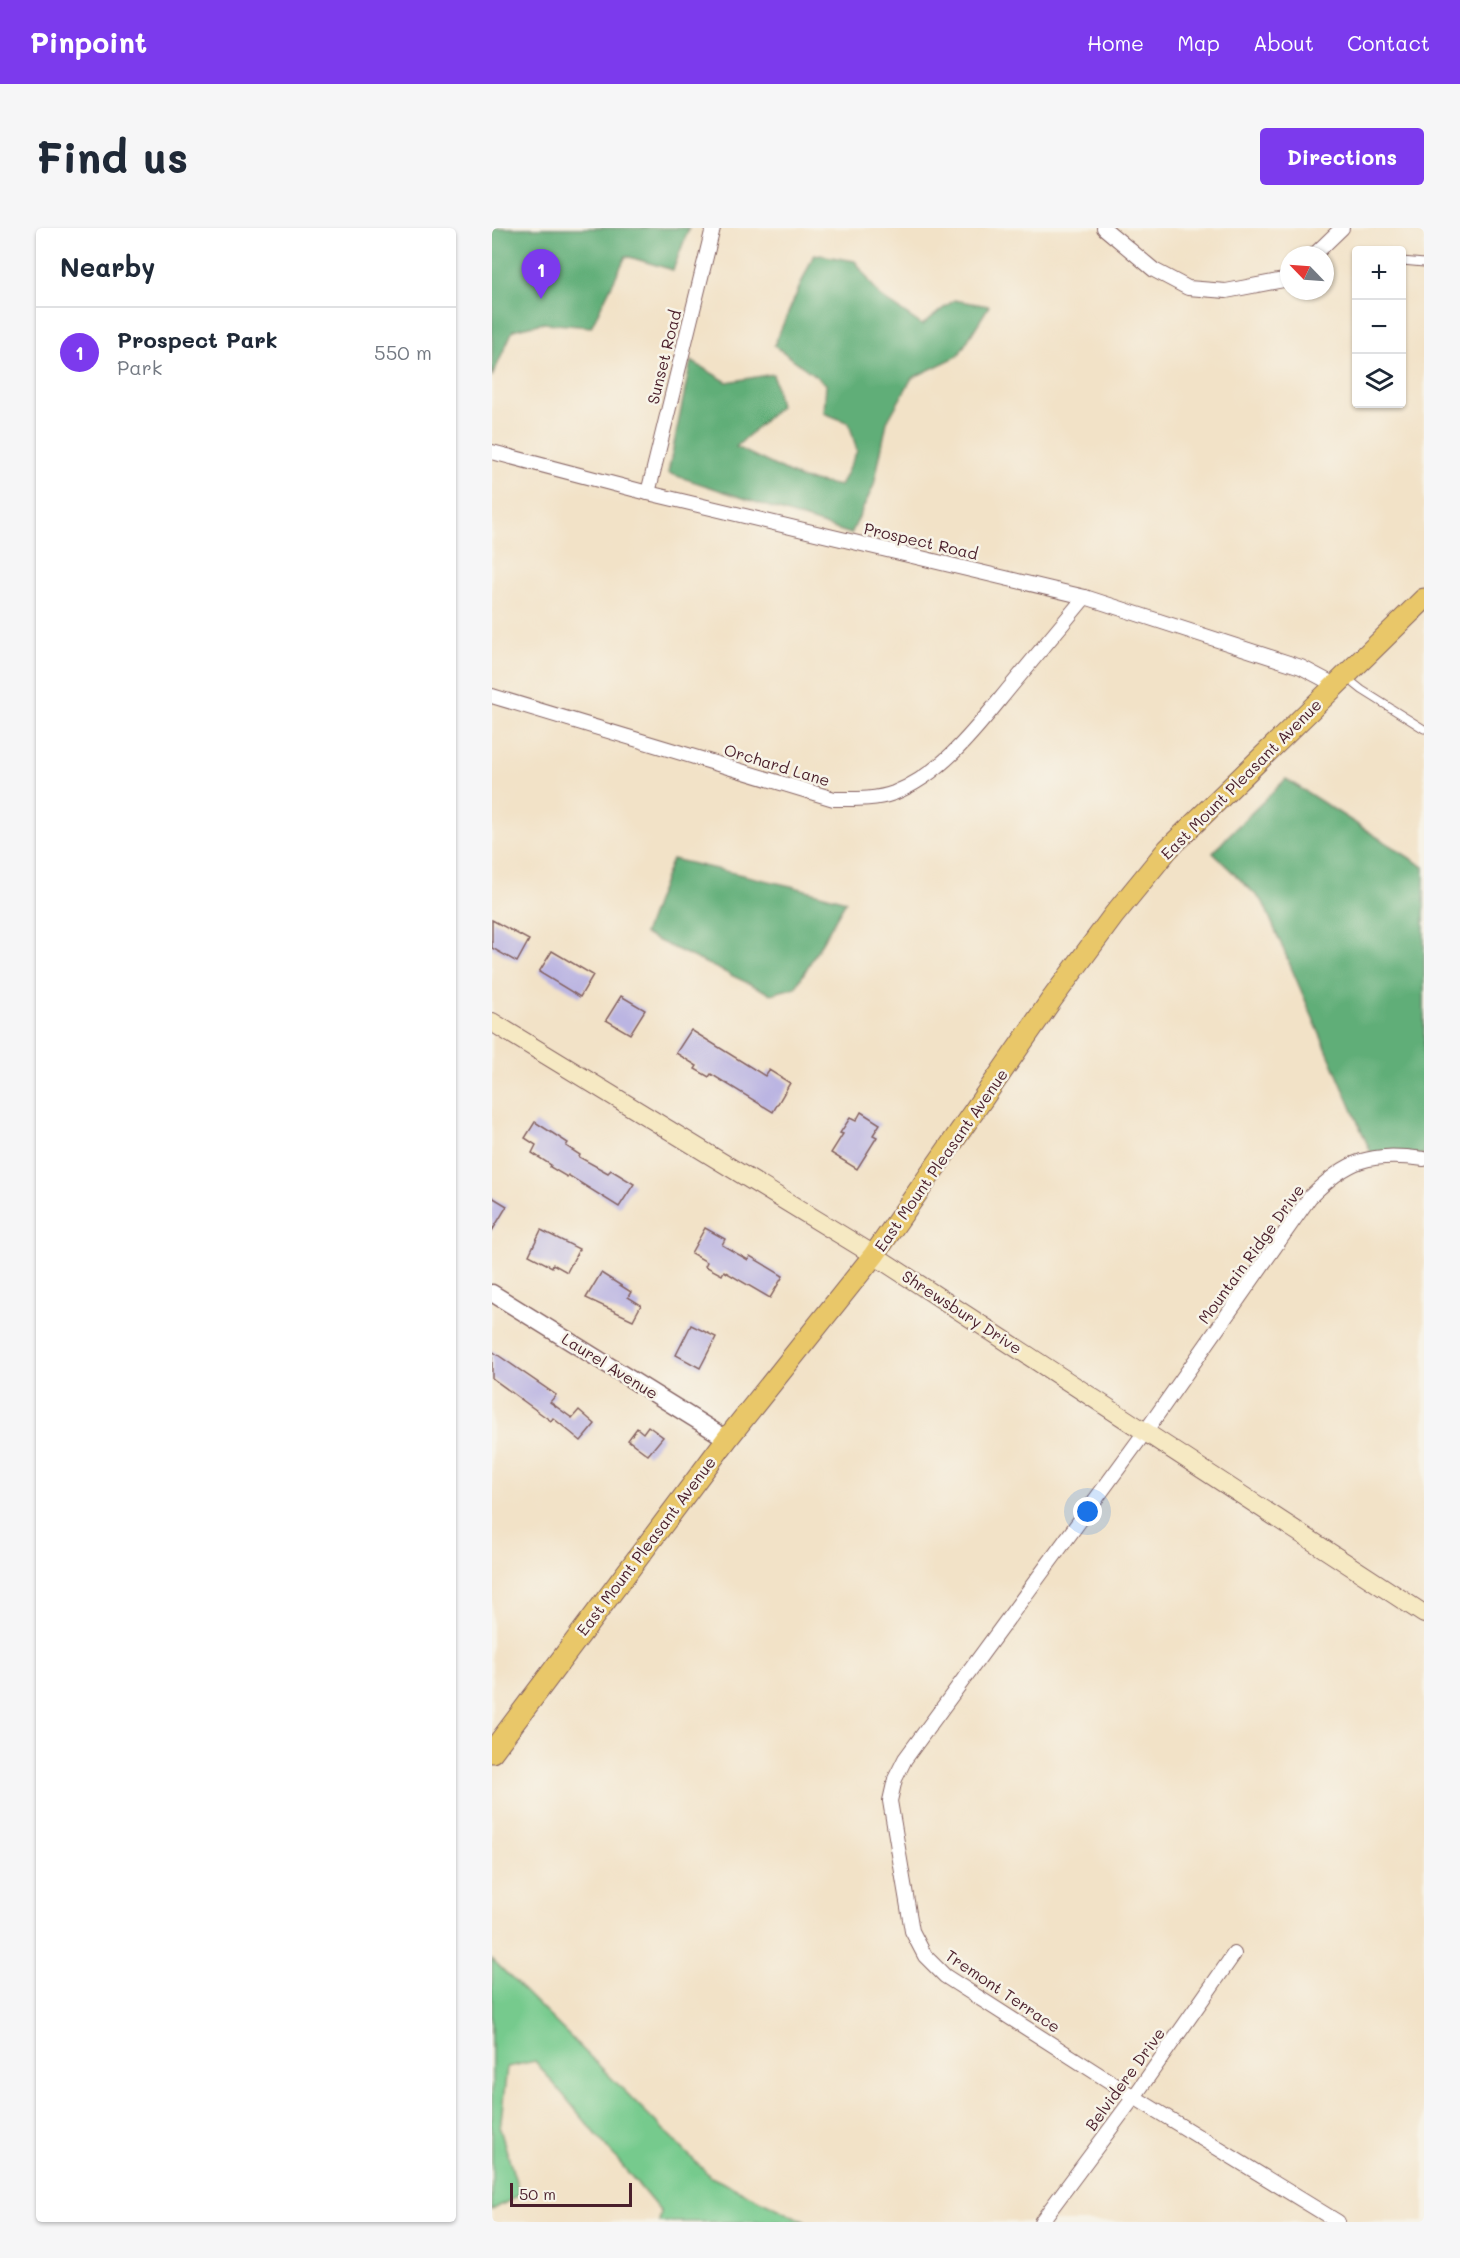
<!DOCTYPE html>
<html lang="en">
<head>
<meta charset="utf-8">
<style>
  body { margin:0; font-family:Mali,sans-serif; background:#f6f6f7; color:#1f2937 }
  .controls { position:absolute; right:18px; top:18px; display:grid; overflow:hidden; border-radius:6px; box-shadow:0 2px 4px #0004 }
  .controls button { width:54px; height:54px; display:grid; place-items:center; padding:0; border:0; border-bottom:2px solid #e0e1e3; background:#fff; color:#1f2937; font:30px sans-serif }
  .compass { position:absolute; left:788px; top:18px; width:54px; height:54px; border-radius:50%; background:#fff; box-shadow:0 2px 4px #0004; rotate:295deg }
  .scale { position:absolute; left:18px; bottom:15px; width:122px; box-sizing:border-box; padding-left:6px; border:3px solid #4a1f2b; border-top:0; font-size:16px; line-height:21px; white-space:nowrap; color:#4a1f2b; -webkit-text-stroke:4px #f7f3e8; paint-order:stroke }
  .you { position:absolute; left:596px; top:1284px; width:21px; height:21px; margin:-15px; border:4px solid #fff; border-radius:50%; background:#1a73e8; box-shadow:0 0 0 9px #1a73e833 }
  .badge { display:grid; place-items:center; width:39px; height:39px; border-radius:50%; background:#7c3aed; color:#fff; font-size:20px; font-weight:700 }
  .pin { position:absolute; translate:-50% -50px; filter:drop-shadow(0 2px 3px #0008) }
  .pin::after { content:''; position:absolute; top:32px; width:21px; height:18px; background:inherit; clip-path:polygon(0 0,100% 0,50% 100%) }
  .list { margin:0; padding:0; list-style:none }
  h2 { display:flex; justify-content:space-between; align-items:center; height:78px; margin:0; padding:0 24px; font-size:26px }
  h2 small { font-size:20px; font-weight:400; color:#747a83 }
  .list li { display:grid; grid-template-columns:39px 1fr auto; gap:18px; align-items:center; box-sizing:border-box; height:90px; padding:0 24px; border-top:2px solid #e0e1e3 }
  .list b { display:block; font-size:22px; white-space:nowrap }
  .list p { margin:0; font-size:20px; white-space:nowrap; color:#747a83 }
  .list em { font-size:20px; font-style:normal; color:#747a83 }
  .icon { flex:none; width:33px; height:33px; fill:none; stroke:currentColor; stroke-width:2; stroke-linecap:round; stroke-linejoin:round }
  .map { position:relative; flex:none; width:932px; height:1994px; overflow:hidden; border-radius:6px }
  header { display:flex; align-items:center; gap:36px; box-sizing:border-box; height:84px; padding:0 30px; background:#7c3aed; color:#fff }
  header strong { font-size:28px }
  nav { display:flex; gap:33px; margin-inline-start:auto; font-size:21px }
  .intro { display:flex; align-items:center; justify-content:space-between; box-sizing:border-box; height:144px; padding:0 36px }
  h1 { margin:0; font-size:42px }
  .button { padding:15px 27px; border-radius:6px; background:#7c3aed; color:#fff; font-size:21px; font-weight:700 }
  main { display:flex; gap:36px; padding:0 36px }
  aside { flex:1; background:#fff; border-radius:6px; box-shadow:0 2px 4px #0004 }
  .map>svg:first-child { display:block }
  .green { fill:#76ca8d; stroke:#60745c; stroke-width:1.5 }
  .forest { fill:#60ae78; stroke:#556652; stroke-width:1.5 }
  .building { fill:#bbb5e2 }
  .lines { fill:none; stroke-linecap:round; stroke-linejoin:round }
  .service-casing { stroke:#856362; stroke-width:9 }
  .minor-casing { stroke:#856362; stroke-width:16 }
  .tertiary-casing { stroke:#856362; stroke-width:19 }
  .secondary-casing { stroke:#856362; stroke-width:20 }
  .primary-casing { stroke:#856362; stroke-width:23 }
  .service { stroke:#fff; stroke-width:7 }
  .minor { stroke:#fff; stroke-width:14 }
  .tertiary { stroke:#fff; stroke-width:16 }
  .secondary { stroke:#f6e9c3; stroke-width:18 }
  .primary { stroke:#e9c769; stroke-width:21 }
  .labels { text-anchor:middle; stroke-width:5; stroke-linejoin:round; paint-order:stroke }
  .street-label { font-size:16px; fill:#4a1f2b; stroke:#f7f3e8 }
</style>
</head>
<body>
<header>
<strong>Pinpoint</strong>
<nav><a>Home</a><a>Map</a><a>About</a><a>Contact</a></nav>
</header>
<div class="intro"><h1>Find us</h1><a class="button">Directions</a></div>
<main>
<aside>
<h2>Nearby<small></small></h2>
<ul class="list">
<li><span class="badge">1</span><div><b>Prospect Park</b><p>Park</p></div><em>550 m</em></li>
</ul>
</aside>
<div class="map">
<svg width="932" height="1994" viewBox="0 0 932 1994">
  <rect width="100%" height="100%" fill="#f7f3e8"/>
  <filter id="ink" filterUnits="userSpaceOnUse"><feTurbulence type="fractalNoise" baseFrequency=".0167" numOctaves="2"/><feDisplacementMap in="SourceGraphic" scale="12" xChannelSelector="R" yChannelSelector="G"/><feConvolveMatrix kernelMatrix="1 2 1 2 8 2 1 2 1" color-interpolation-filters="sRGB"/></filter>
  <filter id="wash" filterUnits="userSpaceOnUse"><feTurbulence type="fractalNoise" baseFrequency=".008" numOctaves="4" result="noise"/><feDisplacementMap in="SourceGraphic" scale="24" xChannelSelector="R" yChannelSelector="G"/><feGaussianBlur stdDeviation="1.35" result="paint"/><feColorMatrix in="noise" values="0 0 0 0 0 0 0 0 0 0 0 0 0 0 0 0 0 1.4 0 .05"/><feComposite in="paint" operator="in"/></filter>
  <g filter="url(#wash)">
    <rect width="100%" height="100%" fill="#f2e2c7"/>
    <path class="green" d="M0 1731 219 1949 314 1994H167L169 1984 43 1833 15 1839 8 1901 28 1967 0 1982Z"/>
    <g class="forest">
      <path d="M0 0H197L181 42 134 28 99 99 51 95 21 102 0 149Z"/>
      <path d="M322 26 363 33 388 68 430 97 462 72 497 78 466 128 420 150 395 194 382 257 359 306 176 245 199 133 235 154 281 146 288 178 244 219 310 251 348 258 365 223 357 195 332 185 334 156 282 117Z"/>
      <path d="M794 551 932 639V927L879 925 771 674 721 625 736 608Z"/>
      <path d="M180 631 299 658 354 673 304 759 279 766 152 706Z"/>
    </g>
    <g id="blocks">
      <g class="building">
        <path d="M0 692 37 712 25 734 0 720Z"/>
        <path d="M60 723 101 747 88 769 47 744Z"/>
        <path d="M129 768 153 782 138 806 114 792Z"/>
        <path d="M199 802 273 848 277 842 298 855 281 884 219 846 217 849 203 841 205 838 184 825Z"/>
        <path d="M369 884 388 896 381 907 385 909 365 941 339 925 351 906 348 905 358 890 364 893Z"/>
        <path d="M43 894 76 915 74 918 88 927 87 929 116 945 119 942 142 956 127 979 76 947 75 949 58 939 59 937 40 925 44 917 33 910Z"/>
        <path d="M0 969 15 978 0 1003Z"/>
        <path d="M213 1000 233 1011 230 1017 256 1032 258 1028 291 1048 278 1070 232 1043 230 1047 213 1038 215 1034 199 1025Z"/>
        <path d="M49 1002 87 1021 75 1044 61 1036 60 1039 37 1027Z"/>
        <path d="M109 1045 139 1064 136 1069 149 1077 141 1092 94 1070Z"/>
        <path d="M199 1097 224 1109 208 1140 184 1127Z"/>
        <path d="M0 1123 64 1167 58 1174 80 1190 87 1182 103 1196 89 1213 61 1190 59 1193 0 1150Z"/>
        <path d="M156 1198 171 1209 156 1227 136 1212 145 1200 151 1205Z"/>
      </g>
    </g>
  </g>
  <g filter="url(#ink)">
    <use href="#blocks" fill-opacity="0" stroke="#856362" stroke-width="1.5"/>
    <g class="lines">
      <defs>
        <g id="service">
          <path d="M910 33 932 35"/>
          <path d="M855 450 870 462 932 501"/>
        </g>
        <g id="minor">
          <path d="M612 0 662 42 696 60 734 63 797 51"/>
          <path d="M822 27 850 0"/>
          <path d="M0 224 156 265 593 369 809 439 843 457"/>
          <path d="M156 265 221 0"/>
          <path d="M0 468 342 571C362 571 383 572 402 565 452 545 486 498 519 458 544 428 568 399 593 369"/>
          <path d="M549 1994 642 1869 742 1726"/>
          <path d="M846 1994 642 1869 453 1748 433 1728 420 1703 398 1573 403 1551 413 1531 653 1204 818 969C856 931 878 924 932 931"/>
        </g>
        <path id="tertiary" d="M0 1065 235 1211"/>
        <path id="secondary" d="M0 794 382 1027 932 1386"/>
        <path id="primary" d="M0 1524 235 1211 382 1027 560 771 622 687 676 621 932 371"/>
      </defs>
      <use href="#service" class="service-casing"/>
      <use href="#minor" class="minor-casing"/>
      <use href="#tertiary" class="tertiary-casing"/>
      <use href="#secondary" class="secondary-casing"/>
      <use href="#primary" class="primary-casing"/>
      <use href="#service" class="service"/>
      <use href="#minor" class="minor"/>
      <use href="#tertiary" class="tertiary"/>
      <use href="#secondary" class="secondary"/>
      <use href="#primary" class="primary"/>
    </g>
  </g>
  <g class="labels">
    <g class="street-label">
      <text transform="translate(172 129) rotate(-76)" y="6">Sunset Road</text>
      <text transform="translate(429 313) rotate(13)" y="6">Prospect Road</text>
      <text transform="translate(285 537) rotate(17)" y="6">Orchard Lane</text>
      <text transform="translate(749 551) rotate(-45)" y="6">East Mount Pleasant Avenue</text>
      <text transform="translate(449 932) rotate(-55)" y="6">East Mount Pleasant Avenue</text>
      <text transform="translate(759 1026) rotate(-54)" y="6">Mountain Ridge Drive</text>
      <text transform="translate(470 1084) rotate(33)" y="6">Shrewsbury Drive</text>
      <text transform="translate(118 1138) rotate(32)" y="6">Laurel Avenue</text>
      <text transform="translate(154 1318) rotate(-53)" y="6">East Mount Pleasant Avenue</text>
      <text transform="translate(511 1763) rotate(34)" y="6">Tremont Terrace</text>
      <text transform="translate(633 1851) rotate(-54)" y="6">Belvidere Drive</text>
    </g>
  </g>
</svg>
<div class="controls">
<button>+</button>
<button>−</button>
<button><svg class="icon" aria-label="layers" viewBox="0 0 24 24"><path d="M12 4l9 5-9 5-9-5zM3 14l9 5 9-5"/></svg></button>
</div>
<svg class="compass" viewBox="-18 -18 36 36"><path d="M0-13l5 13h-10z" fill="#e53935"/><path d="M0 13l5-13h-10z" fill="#747a83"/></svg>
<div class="scale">50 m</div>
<div class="you"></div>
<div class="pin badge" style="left:49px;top:71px">1</div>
</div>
</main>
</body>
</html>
